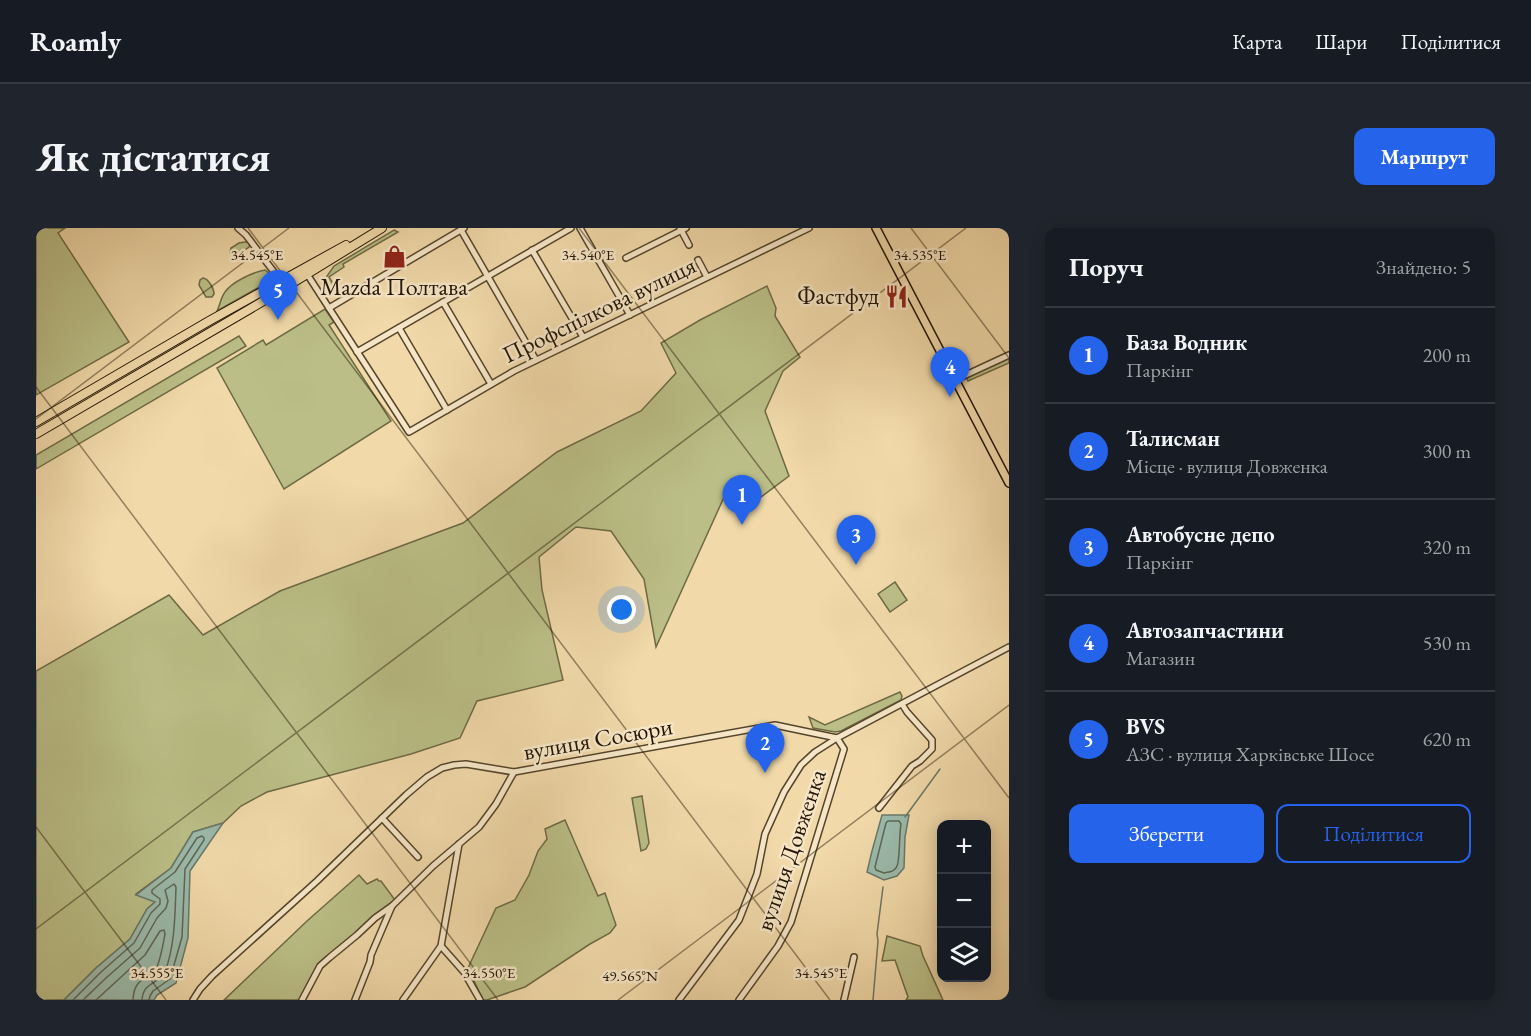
<!DOCTYPE html>
<html lang="uk">
<head>
<meta charset="utf-8">
<style>
  body { margin:0; font-family:"EB Garamond",serif; background:#20242c; color:#f1f3f6 }
  .controls { position:absolute; right:18px; bottom:18px; display:grid; overflow:hidden; border-radius:12px; box-shadow:0 3px 15px #0003 }
  .controls button { width:54px; height:54px; display:grid; place-items:center; padding:0; border:0; border-bottom:2px solid #363941; background:#171b24; color:#f1f3f6; font:30px sans-serif }
  .you { position:absolute; left:586px; top:382px; width:21px; height:21px; margin:-15px; border:4px solid #fff; border-radius:50%; background:#1a73e8; box-shadow:0 0 0 9px #1a73e833 }
  .badge { display:grid; place-items:center; width:39px; height:39px; border-radius:50%; background:#2563eb; color:#fff; font-size:20px; font-weight:700 }
  .pin { position:absolute; translate:-50% -50px; filter:drop-shadow(0 2px 3px #0008) }
  .pin::after { content:''; position:absolute; top:32px; width:21px; height:18px; background:inherit; clip-path:polygon(0 0,100% 0,50% 100%) }
  .list { margin:0; padding:0; list-style:none }
  h2 { display:flex; justify-content:space-between; align-items:center; height:78px; margin:0; padding:0 24px; font-size:26px }
  h2 small { font-size:20px; font-weight:400; color:#9ea1a6 }
  .list li { display:grid; grid-template-columns:39px 1fr auto; gap:18px; align-items:center; box-sizing:border-box; height:96px; padding:0 24px; border-top:2px solid #363941 }
  .list b { display:block; font-size:22px; white-space:nowrap }
  .list p { margin:0; font-size:20px; white-space:nowrap; color:#9ea1a6 }
  .list em { font-size:20px; font-style:normal; color:#9ea1a6 }
  .actions { display:flex; gap:12px; padding:18px 24px }
  .actions a { flex:1; padding:14px 0; border:2px solid #2563eb; border-radius:12px; text-align:center; font-size:21px; color:#2563eb }
  .actions .main { background:#2563eb; color:#fff }
  .icon { flex:none; width:33px; height:33px; fill:none; stroke:currentColor; stroke-width:2; stroke-linecap:round; stroke-linejoin:round }
  .map { position:relative; flex:none; width:973px; height:772px; overflow:hidden; border-radius:12px }
  header { display:flex; align-items:center; gap:36px; box-sizing:border-box; height:84px; padding:0 30px; background:#171b24; border-bottom:2px solid #363941 }
  header strong { font-size:28px }
  nav { display:flex; gap:33px; margin-inline-start:auto; font-size:21px }
  .intro { display:flex; align-items:center; justify-content:space-between; box-sizing:border-box; height:144px; padding:0 36px }
  h1 { margin:0; font-size:42px }
  .button { padding:15px 27px; border-radius:12px; background:#2563eb; color:#fff; font-size:21px; font-weight:700 }
  main { display:flex; gap:36px; padding:0 36px }
  aside { flex:1; background:#171b24; border-radius:12px; box-shadow:0 3px 15px #0003 }
  .map>svg:first-child { display:block }
  .green { fill:#bbbf87; stroke:#6e6a44; stroke-width:1.5 }
  .water { fill:#9bbaab; stroke:#6a7867; stroke-width:1.5 }
  .lines { fill:none; stroke-linecap:round; stroke-linejoin:round }
  .shore { stroke:#5e6756; stroke-width:1.5 }
  .stream { stroke:#6a7867; stroke-width:1.5 }
  .minor-casing { stroke:#55452c; stroke-width:8 }
  .major-casing { stroke:#211402; stroke-width:10 }
  .highway-casing { stroke:#211402; stroke-width:10 }
  .minor { stroke:#f6e6c7; stroke-width:5 }
  .major { stroke:#f1d9a9; stroke-width:7 }
  .highway { stroke:#f1d9a9; stroke-width:8 }
  .ticks { fill:none; stroke:#211402; stroke-width:1.5; stroke-opacity:0.45 }
  .labels { text-anchor:middle; stroke-width:5; stroke-linejoin:round; paint-order:stroke }
  .poi-label { font-size:24px; fill:#211402; stroke:#f6e6c7 }
  .street-label { font-size:24px; fill:#211402; stroke:#f6e6c7 }
  .ticks-label { font-size:15px; text-anchor:middle; fill:#211402; stroke:#f6e6c7; stroke-width:5; stroke-linejoin:round; paint-order:stroke }
</style>
</head>
<body>
<header>
<strong>Roamly</strong>
<nav><a>Карта</a><a>Шари</a><a>Поділитися</a></nav>
</header>
<div class="intro"><h1>Як дістатися</h1><a class="button">Маршрут</a></div>
<main>
<div class="map">
<svg width="973" height="772" viewBox="0 0 973 772">
  <rect width="100%" height="100%" fill="#f1d9a9"/>
  <filter id="stains"><feTurbulence type="fractalNoise" baseFrequency=".00333" numOctaves="4"/><feColorMatrix values="0 0 0 0 .2 0 0 0 0 .09 0 0 0 0 .02 0 0 0 .5 -.17"/></filter>
  <radialGradient id="worn" r=".72"><stop offset=".6" stop-color="#630" stop-opacity="0"/><stop offset="1" stop-color="#630" stop-opacity=".3"/></radialGradient>
  <g class="green">
    <path d="M0 0H29L22 5 93 114 0 167Z"/>
    <path d="M358 2 362 4 307 36 308 39 293 49 299 59 291 64 287 61 289 51 298 38Z"/>
    <path d="M209 14H212L214 16 213 19 200 28H197L194 25 195 20 203 15Z"/>
    <path d="M229 42 234 46 231 52 227 57 181 83C184 77 185 69 189 64 196 54 217 44 229 42Z"/>
    <path d="M167 50C173 51 178 61 178 66L176 69H170L163 57 164 52Z"/>
    <path d="M731 58 740 80 739 88 764 129 747 143 729 183 753 248 721 272 709 251 694 256 620 419 608 351 575 303 540 299 503 329 506 362 527 452 441 473 424 510 375 526 231 564 205 578 187 595 157 604 135 640 100 666 120 673 111 681 94 711 60 740 28 772H0V443L133 367 167 407 244 363 427 295 521 224 605 183 640 145 625 115 664 92Z"/>
    <path d="M289 81 298 94 293 97 355 193 248 261 181 140 227 112 230 117Z"/>
    <path d="M203 108 210 118 0 241V227Z"/>
    <path d="M973 129V135L932 153 930 148Z"/>
    <path d="M859 354 871 372 854 384 842 366Z"/>
    <path d="M864 464 866 468 865 472 805 503 799 504 777 500 773 489 789 497Z"/>
    <path d="M606 568 613 615 610 621 605 623 596 570Z"/>
    <path d="M529 592 562 668 569 665 580 697 574 705 554 716 489 759 451 772H447L432 740 460 680 479 672 493 647 502 623 511 611 509 601Z"/>
    <path d="M323 647 331 656 341 651 343 653H345L359 672 339 686 322 703 282 736 263 772H188L271 693Z"/>
    <path d="M851 708 884 718 887 728 907 772H870L872 769 859 732 846 733Z"/>
  </g>
  <g class="water">
    <path d="M846 587H873L869 609 868 640 861 648 848 652 831 644 836 623Z"/>
    <path d="M187 595 154 643 152 710 140 755 121 767 118 772H28L60 740 94 711 111 681 119 674 100 667 135 640 157 604Z"/>
  </g>
  <g class="lines">
    <g class="shore">
      <path d="M852 593H863L865 596C863 606 864 632 861 638 859 644 853 644 848 645L840 642 839 639 850 595Z"/>
      <path d="M37 772 65 744 98 715 115 685 124 676V671L116 665V662L139 644 161 610 166 608 168 610V612L149 641 146 709 134 751 117 763 114 768 113 772"/>
      <path d="M47 772 70 750 104 720 121 690 130 680 132 673 129 662 138 656 140 659C139 687 139 717 129 744 124 756 107 753 106 772"/>
      <path d="M60 772 109 727 124 703 128 702 129 706C127 717 125 729 121 739 115 752 98 747 97 772"/>
    </g>
    <g class="stream">
      <path d="M869 589 904 541"/>
      <path d="M837 772 842 713 841 706 847 659"/>
    </g>
    <defs>
      <g id="minor">
        <path d="M202 0 210 7 244 52"/>
        <path d="M544 0 594 87"/>
        <path d="M644 0 653 17"/>
        <path d="M425 2 500 132"/>
        <path d="M496 22 547 109"/>
        <path d="M590 30 650 0"/>
        <path d="M662 32 671 49"/>
        <path d="M271 46 373 204 478 143 773 0"/>
        <path d="M407 74 455 156"/>
        <path d="M293 80 428 0"/>
        <path d="M363 100 411 182"/>
        <path d="M321 124 535 0"/>
        <path d="M919 152 973 127"/>
        <path d="M843 580 876 538 884 533 896 521V512L871 484 866 476"/>
        <path d="M346 590 382 629"/>
        <path d="M405 718 428 744 444 772"/>
        <path d="M157 772 164 761 176 748 281 653 370 567 391 549 406 540 418 537 430 536 478 544 739 497 801 510"/>
        <path d="M266 772 284 738 293 730 321 707 339 690 356 678"/>
        <path d="M319 772 334 734 335 727 356 678 397 638 443 599 460 576 478 544"/>
        <path d="M367 772 405 718 423 616"/>
        <path d="M643 772 703 692 721 646 729 606 748 564 765 537 779 524 801 510 973 419"/>
        <path d="M703 772 742 718 755 694 808 521 801 510"/>
        <path d="M808 772 818 729"/>
      </g>
      <path id="major" d="M840 0 973 255"/>
      <g id="highway">
        <path d="M0 194 173 93 310 17"/>
        <path d="M0 206 224 75 346 0"/>
      </g>
    </defs>
    <use href="#minor" class="minor-casing"/>
    <use href="#major" class="major-casing"/>
    <use href="#highway" class="highway-casing"/>
    <use href="#minor" class="minor"/>
    <use href="#major" class="major"/>
    <use href="#highway" class="highway"/>
  </g>
  <path class="ticks" d="M212 0 794 772M543 0 973 570M875 0 973 130M0 159 462 772M0 191 253 0M0 599 130 772M0 701 930 0M582 772 973 477"/>
  <defs>
    <symbol id="shop-bare" viewBox="-9 -9 18 18"><path d="M-5-2.5h2.3a2.7 3.5 0 0 1 5.4 0H5L5.5 6h-11ZM-1.5-2.5h3a1.5 2.3 0 0 0-3 0Z" fill="#8f2418" stroke="#f6e6c7" stroke-width="2.5" paint-order="stroke"/></symbol>
    <symbol id="restaurant-bare" viewBox="-9 -9 18 18"><path d="M-5-6h1v4h1v-4h1v4h1v-4h1v5L-1.5 .5V6h-2V.5L-5-1ZM5-6V6H3V1.5H1.5Q1.5-4 5-6Z" fill="#8f2418" stroke="#f6e6c7" stroke-width="2.5" paint-order="stroke"/></symbol>
  </defs>
  <g fill-rule="evenodd">
    <use href="#shop-bare" x="342" y="12" width="33" height="33"/>
    <use href="#restaurant-bare" x="844" y="52" width="33" height="33"/>
  </g>
  <g class="labels">
    <g class="poi-label">
      <text x="358" y="67">Mazda Полтава</text>
      <text x="843" y="76" text-anchor="end">Фастфуд</text>
    </g>
    <g class="street-label">
      <text transform="translate(563 82) rotate(-26)" y="8">Профспілкова вулиця</text>
      <text transform="translate(562 511) rotate(-10)" y="8">вулиця Сосюри</text>
      <text transform="translate(755 622) rotate(-71)" y="8">вулиця Довженка</text>
    </g>
  </g>
  <g class="ticks-label">
    <text x="221" y="32">34.545°E</text>
    <text x="552" y="32">34.540°E</text>
    <text x="884" y="32">34.535°E</text>
    <text x="121" y="750">34.555°E</text>
    <text x="453" y="750">34.550°E</text>
    <text x="785" y="750">34.545°E</text>
    <text x="594" y="753">49.565°N</text>
  </g>
  <rect width="100%" height="100%" filter="url(#stains)"/>
  <rect width="100%" height="100%" fill="url(#worn)"/>
</svg>
<div class="controls">
<button>+</button>
<button>−</button>
<button><svg class="icon" aria-label="layers" viewBox="0 0 24 24"><path d="M12 4l9 5-9 5-9-5zM3 14l9 5 9-5"/></svg></button>
</div>
<div class="you"></div>
<div class="pin badge" style="left:706px;top:297px">1</div>
<div class="pin badge" style="left:729px;top:545px">2</div>
<div class="pin badge" style="left:820px;top:337px">3</div>
<div class="pin badge" style="left:914px;top:169px">4</div>
<div class="pin badge" style="left:242px;top:92px">5</div>
</div>
<aside>
<h2>Поруч<small>Знайдено: 5</small></h2>
<ul class="list">
<li><span class="badge">1</span><div><b>База Водник</b><p>Паркінг</p></div><em>200 m</em></li>
<li><span class="badge">2</span><div><b>Талисман</b><p>Місце · вулиця Довженка</p></div><em>300 m</em></li>
<li><span class="badge">3</span><div><b>Автобусне депо</b><p>Паркінг</p></div><em>320 m</em></li>
<li><span class="badge">4</span><div><b>Автозапчастини</b><p>Магазин</p></div><em>530 m</em></li>
<li><span class="badge">5</span><div><b>BVS</b><p>АЗС · вулиця Харківське Шосе</p></div><em>620 m</em></li>
</ul>
<div class="actions"><a class="main">Зберегти</a><a>Поділитися</a></div>
</aside>
</main>
</body>
</html>
